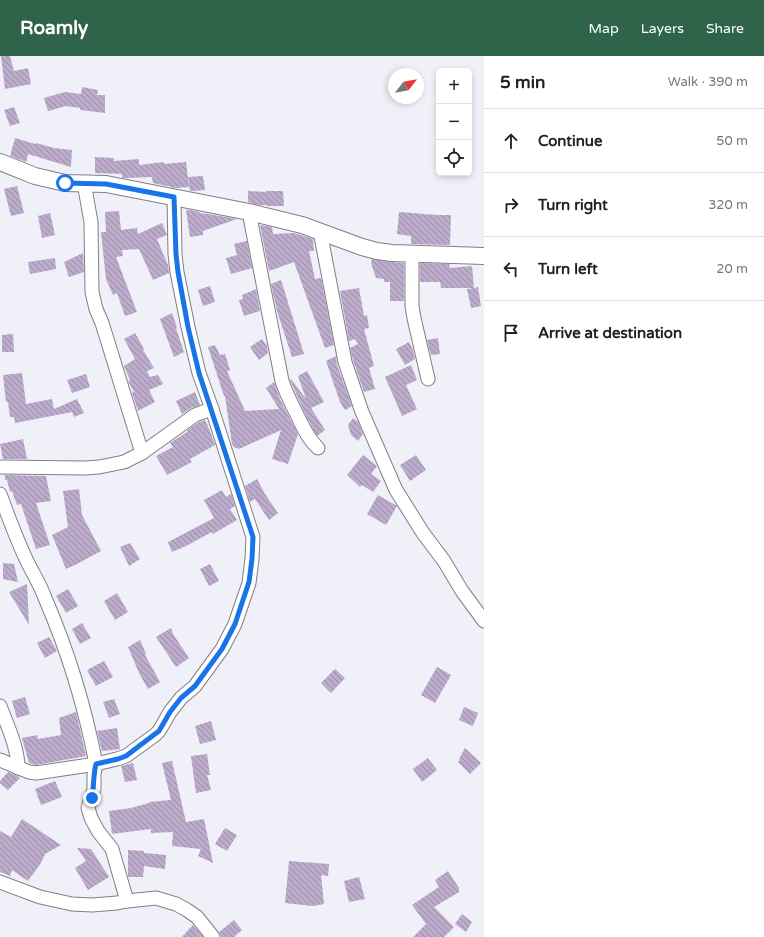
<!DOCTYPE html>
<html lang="en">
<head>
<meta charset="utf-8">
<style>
  body { margin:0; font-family:"Varela Round",sans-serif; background:#f2f2f2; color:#222 }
  .controls { position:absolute; right:12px; top:12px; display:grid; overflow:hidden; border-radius:6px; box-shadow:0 2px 6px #0003 }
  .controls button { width:36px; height:36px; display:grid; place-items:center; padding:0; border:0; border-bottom:1px solid #e0e0e0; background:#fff; color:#222; font:20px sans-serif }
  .compass { position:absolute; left:388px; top:12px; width:36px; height:36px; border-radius:50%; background:#fff; box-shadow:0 2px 6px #0003; rotate:59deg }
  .stop { position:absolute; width:12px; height:12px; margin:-9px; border:3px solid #1a73e8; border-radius:50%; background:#fff }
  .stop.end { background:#1a73e8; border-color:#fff; box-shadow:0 1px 4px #0008 }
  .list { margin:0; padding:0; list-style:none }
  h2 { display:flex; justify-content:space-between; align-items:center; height:52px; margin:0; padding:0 16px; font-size:17px }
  h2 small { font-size:13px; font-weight:400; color:#767676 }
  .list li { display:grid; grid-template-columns:26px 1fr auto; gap:12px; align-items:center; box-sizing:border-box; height:64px; padding:0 16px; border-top:1px solid #e0e0e0 }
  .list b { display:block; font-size:15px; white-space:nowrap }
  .list em { font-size:13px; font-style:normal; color:#767676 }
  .icon { flex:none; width:22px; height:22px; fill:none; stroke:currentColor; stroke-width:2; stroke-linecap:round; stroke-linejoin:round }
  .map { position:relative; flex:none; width:484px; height:881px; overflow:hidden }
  header { display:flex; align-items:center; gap:24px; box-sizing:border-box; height:56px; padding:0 20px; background:#2f644a; color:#fff }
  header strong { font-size:19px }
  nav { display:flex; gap:22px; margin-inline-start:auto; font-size:14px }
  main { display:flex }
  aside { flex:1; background:#fff }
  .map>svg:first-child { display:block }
  .building { fill:url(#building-back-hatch) }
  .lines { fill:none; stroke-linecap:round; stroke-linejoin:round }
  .minor-casing { stroke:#7f7f87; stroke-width:15 }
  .tertiary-casing { stroke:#7f7f87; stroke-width:18 }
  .minor { stroke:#fff; stroke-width:13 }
  .tertiary { stroke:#fff; stroke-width:16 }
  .route { stroke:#1a73e8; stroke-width:5 }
</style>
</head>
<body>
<header>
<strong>Roamly</strong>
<nav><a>Map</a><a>Layers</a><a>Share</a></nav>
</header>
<main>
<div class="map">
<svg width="484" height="881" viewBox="0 0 484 881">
  <defs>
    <pattern id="building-back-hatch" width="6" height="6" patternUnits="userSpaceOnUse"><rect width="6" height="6" fill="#bcabcb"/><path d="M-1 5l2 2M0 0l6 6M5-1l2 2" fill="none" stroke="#988ba5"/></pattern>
  </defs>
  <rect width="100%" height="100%" fill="#f0f0f9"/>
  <g class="building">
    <path d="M1 0H10L14 15 28 12 31 28 5 33Z"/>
    <path d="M82 31 98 34 97 39H105V57L80 54V52L66 50 48 55 44 42 65 36 81 38Z"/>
    <path d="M14 51 20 67 10 70 4 54Z"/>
    <path d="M15 82 35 88 36 87 54 92 72 94 71 111 28 98 26 106 10 100Z"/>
    <path d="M95 101 114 102V105L139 103V109L164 106V108L186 106 189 131 176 132 170 131V130H167L153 127 152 121 127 122H122V118L95 117Z"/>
    <path d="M203 120 205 134 193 135H190L188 121Z"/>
    <path d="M17 130 24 157 11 160 4 133Z"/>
    <path d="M248 135 266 136V135H283L284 150H267V149H258L248 146Z"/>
    <path d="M186 154H190L199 156V157L208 158 237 163 203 175V179L190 181Z"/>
    <path d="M119 155 121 174 137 172 138 178 162 167 167 179 157 183 168 209 169 217 153 224 139 193 122 194 123 200 116 201 137 256 125 260 117 237 113 239 106 223 101 176H106L105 156Z"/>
    <path d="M399 156 437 159H451L450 189 411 188V180L397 178Z"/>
    <path d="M50 157 55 179 42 182 38 160Z"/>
    <path d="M260 169 272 171 273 178 294 177 313 183 314 195H309L315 223 321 222 334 289 325 292 294 206 269 215Z"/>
    <path d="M247 185 252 212 231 218 226 202 237 199 234 188Z"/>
    <path d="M83 197 84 216 69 221 64 206Z"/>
    <path d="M55 202 56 213 30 218 28 206Z"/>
    <path d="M372 203 391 206 404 207V245H390V226H384V223L376 222 371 207Z"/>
    <path d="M420 207 449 208 450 212 472 210 474 232 478 231 481 250 471 252 467 233 474 232H441L440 226H420Z"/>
    <path d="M281 224 304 298 292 301 277 255 271 228Z"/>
    <path d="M210 230 215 246 203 250 198 234Z"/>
    <path d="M359 232 364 260 367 259 369 272 364 273 374 310 369 312 375 333 364 336 353 304 350 292 358 288 355 283 349 285 340 235Z"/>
    <path d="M256 233 260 255 244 260 239 244 243 243 242 239Z"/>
    <path d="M172 257 177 271 176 272 184 296 174 301 160 263Z"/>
    <path d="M135 277 144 293 143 294 154 312 147 315 150 321 158 319 163 328 149 334 155 346 138 355 132 337 134 336 128 325 130 324 124 310 135 303 124 283Z"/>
    <path d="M13 278 14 296H2V279Z"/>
    <path d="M438 282 440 298 431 299 427 284Z"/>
    <path d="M262 283 267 290 268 297 259 304 250 291Z"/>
    <path d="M409 286 413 294 415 303 405 309 396 293Z"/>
    <path d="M215 289 220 299 225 298 230 314 227 315 245 355 279 353 266 332 274 326 280 343 298 378 288 408 272 403 281 374 239 393 234 391 232 388 225 340H224L208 291Z"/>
    <path d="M336 300 337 309 352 350 345 354 340 346 326 305Z"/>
    <path d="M411 309 417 324 406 329 417 353 402 360 385 321Z"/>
    <path d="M307 315 324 346 311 352 325 374 317 380 306 360 290 324 291 323 306 343 298 320Z"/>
    <path d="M22 317 26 348 52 343 54 353 77 343 84 357 74 361 72 356 15 367 14 361H10L8 346H6L3 319Z"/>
    <path d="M86 318 90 331 72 337 67 324Z"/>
    <path d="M195 336 200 349 191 352 182 358 176 345Z"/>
    <path d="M353 362 358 366 363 378 358 385 351 379 348 369Z"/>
    <path d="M205 364 210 375 215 389 190 403 192 406 167 419 156 400 173 391 170 387 187 376V375L189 373 199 366Z"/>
    <path d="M23 383 27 403H3L0 388Z"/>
    <path d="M363 399 377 410 371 418 381 425 373 436 362 429 360 431 347 419Z"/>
    <path d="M416 399 426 414 410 425 400 409Z"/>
    <path d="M5 419 46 420 51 445 36 447 50 489 36 493 21 448 17 449 12 435 10 436 7 424H5Z"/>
    <path d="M257 423 265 438 278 457 269 464 255 443 250 446 245 430Z"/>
    <path d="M79 433 82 459 101 495 77 508 66 513 52 479 68 471 63 435Z"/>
    <path d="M222 434 226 441 231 438 235 450 230 453 237 464 213 478 212 476 186 490 172 496 168 486 214 462 204 444Z"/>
    <path d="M378 439 397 450 386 469 367 458Z"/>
    <path d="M130 487 140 503 129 510 120 491Z"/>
    <path d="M3 507 14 508 18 526 3 523Z"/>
    <path d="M210 508 219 525 209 530 200 513Z"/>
    <path d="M27 528 29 569 9 536Z"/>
    <path d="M68 533 78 550 66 557 56 540Z"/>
    <path d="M117 537 128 556 115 564 104 545Z"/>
    <path d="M82 567 91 582 80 588 72 573Z"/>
    <path d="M171 572 173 578 189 602 176 611 156 581Z"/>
    <path d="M49 581 57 595 45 602 37 587Z"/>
    <path d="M140 584 146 598 145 599 160 626 148 633 139 617 128 591Z"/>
    <path d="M104 605 113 621 96 630 87 614Z"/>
    <path d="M437 611 451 619 435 647 421 639Z"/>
    <path d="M335 613 345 622 331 637 321 627Z"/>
    <path d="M25 641 30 658 17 662 12 645Z"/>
    <path d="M114 643 120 658 109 662 103 646Z"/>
    <path d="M464 651 478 657 473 670 459 664Z"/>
    <path d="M76 656 86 700 36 709 29 707 22 682 37 679 38 683 61 679 59 662Z"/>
    <path d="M211 665 216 684 200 688 195 670Z"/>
    <path d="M117 672 120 693 102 695 97 675Z"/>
    <path d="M465 692 481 707 470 718 458 706 460 704 459 703Z"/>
    <path d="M207 698 210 719H207L211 734 196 737 191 700Z"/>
    <path d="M428 702 437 714 422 726 413 713Z"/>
    <path d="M172 705 186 766 204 763 213 807 198 800 201 793 172 790 173 776 151 777V773L112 778 109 755 131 752 149 747V746L171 744 162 707Z"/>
    <path d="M133 707 137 724 125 726 121 710Z"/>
    <path d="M8 716 18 720 20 722 8 734 0 727V725Z"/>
    <path d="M55 725 62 741 41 749 35 733Z"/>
    <path d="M22 763 61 789 45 798 41 807 28 825 12 814 10 820 0 816V775L11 781Z"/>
    <path d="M225 772 237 779 227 795 215 788Z"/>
    <path d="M77 792 91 793 109 821 88 834 75 812 86 805Z"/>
    <path d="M128 794 144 795V797L166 799 165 813 144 810 143 821H128Z"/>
    <path d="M289 805 329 808 328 820 321 819 324 848 313 850 285 847Z"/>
    <path d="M448 815 459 832V836L434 851 454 871 444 881H413L426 868 412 849 439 831 435 824Z"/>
    <path d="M359 821 365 843 349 846 344 825Z"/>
    <path d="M462 858 472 866 466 876 455 868Z"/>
    <path d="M234 864 242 874 234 881H221L219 876Z"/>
    <path d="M193 869 203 881H182Z"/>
  </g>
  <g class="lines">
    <defs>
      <g id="minor">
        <path d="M84 127 91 166 92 236 96 253 102 267 107 283 142 397"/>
        <path d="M249 156 282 325C286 338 293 350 299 363 304 373 309 384 318 392"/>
        <path d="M320 175 345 306 362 356 396 434 423 477 444 505 462 535 484 565"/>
        <path d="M412 198V250L414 262 428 323"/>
        <path d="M0 411 85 412 99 411 124 406 142 397 195 359 203 356 212 353 199 317 188 271 177 216 175 198 174 141"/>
        <path d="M0 438C8 460 16 482 26 503 32 516 40 528 45 542 68 595 85 651 96 708L117 703 126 700 155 679 159 675 170 656 181 642 195 630 222 593 235 568 249 527 252 503 253 481 212 353"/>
        <path d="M0 650C7 669 18 691 18 712"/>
        <path d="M0 704 29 716 36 717 96 708 94 718V733L88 752 91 762 98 775 112 793 127 845"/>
        <path d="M0 826 40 841 72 848 92 849 117 847 127 845 156 842 176 848 187 854 197 861 213 881"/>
      </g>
      <path id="tertiary" d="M0 106 35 120 65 127 106 128 249 156 302 169 362 191 377 195 392 197 484 200"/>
    </defs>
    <use href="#minor" class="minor-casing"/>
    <use href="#tertiary" class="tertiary-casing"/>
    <use href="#minor" class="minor"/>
    <use href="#tertiary" class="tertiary"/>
  </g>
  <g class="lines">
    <path class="route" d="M65 127 106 128 174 141 176 198 178 216 188 271 199 317 253 481 252 503 249 526 235 568 222 593 195 630 181 642 170 656 159 675 155 678 126 700 118 703 96 708C93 720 94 731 92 742"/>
  </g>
</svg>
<div class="controls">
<button>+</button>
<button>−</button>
<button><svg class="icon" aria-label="locate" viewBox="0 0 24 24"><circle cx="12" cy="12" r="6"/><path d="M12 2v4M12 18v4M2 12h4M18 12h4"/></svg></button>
</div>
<svg class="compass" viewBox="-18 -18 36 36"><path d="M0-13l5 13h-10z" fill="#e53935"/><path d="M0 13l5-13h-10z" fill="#767676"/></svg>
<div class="stop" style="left:65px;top:127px"></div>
<div class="stop end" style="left:92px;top:742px"></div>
</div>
<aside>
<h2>5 min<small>Walk · 390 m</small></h2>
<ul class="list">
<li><svg class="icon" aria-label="ahead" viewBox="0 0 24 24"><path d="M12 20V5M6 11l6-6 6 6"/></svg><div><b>Continue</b></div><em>50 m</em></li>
<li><svg class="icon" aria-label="right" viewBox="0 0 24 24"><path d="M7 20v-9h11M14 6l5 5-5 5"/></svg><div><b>Turn right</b></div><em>320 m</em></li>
<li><svg class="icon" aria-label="left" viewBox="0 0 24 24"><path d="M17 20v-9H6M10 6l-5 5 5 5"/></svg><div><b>Turn left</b></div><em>20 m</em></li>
<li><svg class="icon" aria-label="arrive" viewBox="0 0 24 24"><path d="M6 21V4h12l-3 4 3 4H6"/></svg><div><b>Arrive at destination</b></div></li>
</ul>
</aside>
</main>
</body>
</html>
